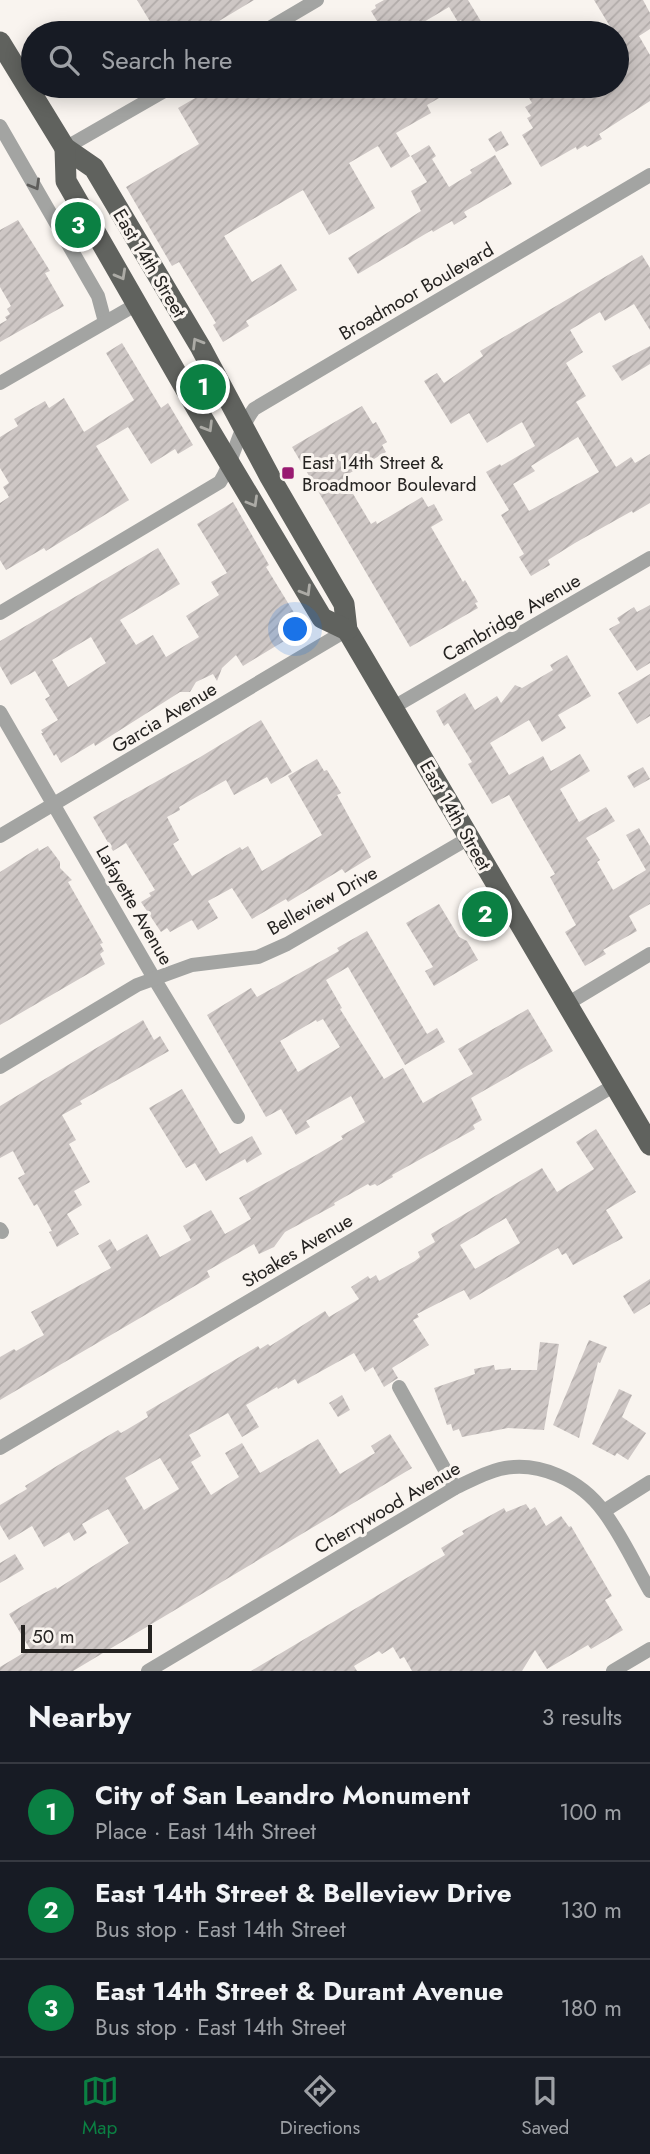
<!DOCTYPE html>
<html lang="en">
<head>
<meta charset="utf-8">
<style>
  body { margin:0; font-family:Jost,sans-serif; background:#20242c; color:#f1f3f6 }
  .scale { position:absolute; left:21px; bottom:18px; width:131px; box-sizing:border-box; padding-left:7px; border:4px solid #252321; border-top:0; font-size:19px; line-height:24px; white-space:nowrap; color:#252321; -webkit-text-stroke:5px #f9f4ef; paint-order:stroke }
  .you { position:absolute; left:296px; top:630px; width:24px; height:24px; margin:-18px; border:5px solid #fff; border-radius:50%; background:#1a73e8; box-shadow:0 0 0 10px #1a73e833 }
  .badge { display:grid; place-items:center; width:46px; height:46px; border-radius:50%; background:#0b8043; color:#fff; font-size:23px; font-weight:700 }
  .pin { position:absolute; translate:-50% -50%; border:4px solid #fff; box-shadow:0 2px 7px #0006 }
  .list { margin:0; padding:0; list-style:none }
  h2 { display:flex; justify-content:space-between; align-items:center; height:91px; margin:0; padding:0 28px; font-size:30px }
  h2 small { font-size:23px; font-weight:400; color:#9ea1a6 }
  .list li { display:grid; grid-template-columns:46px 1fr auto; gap:21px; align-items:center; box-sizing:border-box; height:98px; padding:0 28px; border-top:2px solid #363941 }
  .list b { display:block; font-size:26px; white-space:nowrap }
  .list p { margin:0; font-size:23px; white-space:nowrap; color:#9ea1a6 }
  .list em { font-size:23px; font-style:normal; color:#9ea1a6 }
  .icon { flex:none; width:38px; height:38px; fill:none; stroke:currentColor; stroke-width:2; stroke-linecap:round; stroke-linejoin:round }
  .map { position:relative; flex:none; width:650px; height:1671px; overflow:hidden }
  .search { position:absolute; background:#171b24; box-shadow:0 4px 18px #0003; left:21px; right:21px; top:21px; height:77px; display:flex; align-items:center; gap:18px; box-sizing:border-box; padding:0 24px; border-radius:38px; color:#9ea1a6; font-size:26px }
  .sheet { height:385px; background:#171b24 }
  nav { display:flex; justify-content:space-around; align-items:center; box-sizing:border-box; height:98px; border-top:2px solid #363941; background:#171b24; font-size:19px; color:#9ea1a6 }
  nav a { display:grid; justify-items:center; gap:4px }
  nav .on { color:#0b8043 }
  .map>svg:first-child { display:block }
  .building { fill:url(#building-hatch); fill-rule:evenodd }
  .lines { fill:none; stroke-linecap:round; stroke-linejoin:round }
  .street { stroke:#a3a4a2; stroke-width:14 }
  .primary { stroke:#60625e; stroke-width:21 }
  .oneway { stroke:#5e5d5b }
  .oneway2 { stroke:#acaba6 }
  .poi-dot { fill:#991a71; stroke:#f9f4ef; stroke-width:2.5 }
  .labels { text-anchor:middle; stroke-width:6; stroke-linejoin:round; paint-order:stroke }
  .street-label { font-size:19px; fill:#252321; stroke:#f9f4ef }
  .poi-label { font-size:19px; fill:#252321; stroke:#f9f4ef; text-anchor:start }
</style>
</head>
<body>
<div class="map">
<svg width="650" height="1671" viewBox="0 0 650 1671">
  <defs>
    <pattern id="building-hatch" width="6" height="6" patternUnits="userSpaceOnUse" patternTransform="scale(1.75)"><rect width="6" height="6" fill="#cec7c5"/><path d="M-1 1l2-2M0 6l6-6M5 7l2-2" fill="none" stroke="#b1aba9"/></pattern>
  </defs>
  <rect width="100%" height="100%" fill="#f9f4ef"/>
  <g class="building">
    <path d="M137 0H254L199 33H157Z"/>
    <path d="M384 0H468L488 33H468L461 20 458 22 449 7 412 29 414 33H391L388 28 383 31 371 11 376 8 375 5Z"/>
    <path d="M594 0H643L650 13V29L639 36 650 55V101L599 134 602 139 587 147 585 145 577 150 576 147 541 167 522 135 533 128 527 118 531 116 525 107 532 103 522 86H617V33H614Z"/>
    <path d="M216 86H378L383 94 397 86H460L427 105 431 113 396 133 410 156 391 168 378 146 349 163 375 208 329 235 303 190 224 236 252 282 281 264 297 290 246 321 249 326 223 342 213 325 216 323 179 262 172 266 126 187 199 144 178 108Z"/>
    <path d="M501 131 509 145 496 152 488 139Z"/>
    <path d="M429 145 436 156 432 159 449 187 472 173 470 170 495 155 512 184 464 212 467 217 454 225 452 221 433 232 432 230 358 274 348 258 421 211 411 191 427 182 411 156Z"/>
    <path d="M18 220 50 271 45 273 64 306 0 342V324L7 320 5 317 10 314 7 309 11 306 0 287V230Z"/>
    <path d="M642 255 650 268V330L634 304 605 321 600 312 570 330 583 352 566 363 586 396 576 402 616 467 631 457 635 463 650 454V503L633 513 632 511 575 543 548 560 550 565 531 576 519 557 524 554 501 515 509 510 486 472 500 464 501 466 535 446 522 422 487 443 469 413 451 424 424 381 437 373 444 383 483 356 480 351ZM578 437 599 472 529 511 513 484 535 471 531 466Z"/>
    <path d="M122 343 161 408 168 403 193 445 178 454 175 449 151 464 128 427 96 446 129 500 46 551 44 548 6 570 0 560V503L9 497 3 487 9 483 0 468V437L18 426 14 419 45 401 49 408 64 398 84 432 134 400 106 353Z"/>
    <path d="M650 346V364L622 381 612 366Z"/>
    <path d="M362 406 373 424 376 422 387 442 382 445 386 452 343 477 371 524 376 521 377 524 422 497 428 507 434 504 443 520 431 527 463 582 465 580 478 602 475 603 478 608 410 647 292 447Z"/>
    <path d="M233 502 269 565 266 567 304 629 243 666 236 655 222 668 217 681 213 674 196 682 190 692H180L95 746 94 743 61 763 56 754 54 756 41 733H43L41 730 58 720 45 699 50 696 35 671 11 685 0 666V641L158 548 180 584 120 620 136 645 153 635 166 657 199 637 186 616 219 595 211 582 227 573 197 524ZM91 637 106 663 68 687 52 660Z"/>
    <path d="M650 605V663L637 671 609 629 620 623 617 618 634 607 637 612Z"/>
    <path d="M567 655 591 696 558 715 566 728 542 742 529 720 490 743 509 775 543 756 551 771 580 754 590 771 560 789 579 822 606 807 615 821 586 838 600 860 597 862 613 890 646 870 626 835 639 828 650 846V904L629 916 637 931 603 950 606 954 585 966 565 932 576 925 550 877 555 874 525 823 509 795 492 804 468 764 472 762 448 723 444 726 436 711 465 693 475 710 497 696 501 703 515 685 522 688 553 670 550 665Z"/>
    <path d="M650 674V716L637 724 618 693Z"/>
    <path d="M261 720 292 772 271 784 267 777 234 795 226 780 179 807 180 810 167 817 179 840 173 844 192 876 240 847 242 850 248 846 262 871 322 835 288 776 317 759 324 771 327 770 341 793 337 795 371 857 345 873 342 869 288 902 286 899 252 919 232 888 208 901 218 918 198 930 192 920 170 932 167 928 161 932 141 902 151 896 149 893 155 890 139 864 126 843 113 851 93 817 197 759Z"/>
    <path d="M643 767 650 779 634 788 627 776Z"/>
    <path d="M48 846 60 862V868L72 880 68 882 103 943 100 944 104 951 100 954 105 964 0 1025V872L38 848 39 851Z"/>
    <path d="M439 904 459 937 467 941 478 960 434 986 425 971 433 967 406 923Z"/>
    <path d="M367 931 427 1034 437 1028 445 1042 405 1065 348 967 326 980 342 1008 340 1009 384 1079 403 1068 423 1103 473 1074 458 1049 528 1009 553 1051 471 1098 482 1120 473 1125 475 1129 392 1175 393 1177 377 1186 375 1184 370 1186 368 1184 334 1203 335 1205 285 1232 274 1247 259 1254 254 1244 207 1271 210 1277 0 1400V1357L14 1349 16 1351 44 1335 31 1312 111 1268 98 1246 110 1239 117 1251 147 1234 160 1257 191 1240 183 1226 211 1210 225 1234 251 1219 239 1198 316 1155 343 1139 341 1136 365 1122 351 1096 306 1121 310 1127 296 1135 281 1109 266 1117 207 1015 251 988 257 997 339 951 337 948ZM323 1019 340 1047 298 1072 280 1041 316 1020 317 1022Z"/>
    <path d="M143 1020 154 1040 160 1036 169 1051 80 1101 82 1104 62 1115 76 1140 69 1144 90 1182 74 1191 82 1205 67 1214 79 1234 57 1247 49 1232 52 1231 37 1204 34 1206 18 1178 25 1174 13 1151 0 1158V1106Z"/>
    <path d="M182 1089 220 1154 252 1136 262 1154 247 1163 245 1159 206 1181 195 1163 186 1168 149 1108Z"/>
    <path d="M596 1129 636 1192 606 1210 623 1238 573 1265 566 1253 562 1255 558 1248 470 1300 464 1290 417 1314 419 1317 413 1320 429 1345 392 1368 398 1378 384 1387 373 1367 365 1372 354 1353 298 1384 295 1379 278 1389 277 1387 246 1405 259 1427 242 1437 228 1413 189 1435 201 1456 191 1462 211 1495 239 1477 225 1453 242 1443 260 1473 318 1439 340 1474 375 1453 371 1446 390 1434 412 1468 73 1671H0V1667L30 1649 9 1614 37 1597 56 1587 57 1589 129 1543 108 1509 82 1524 87 1533 74 1541 69 1532 44 1547 32 1526 9 1540 0 1525V1505L27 1489 25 1486 60 1464 118 1430 121 1433 148 1417 146 1412 258 1346 260 1349 268 1344 270 1346 325 1311 329 1317 359 1299 351 1287 368 1276 370 1279 376 1275 379 1281 415 1261 420 1257 418 1252 435 1242 431 1234 542 1168 557 1192 594 1169 576 1142ZM506 1218 520 1243 475 1269 460 1245ZM160 1458 179 1489 144 1510 125 1478Z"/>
    <path d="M650 1279V1304L634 1314 623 1296Z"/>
    <path d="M589 1340 607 1347 600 1363 598 1362 579 1438 553 1425Z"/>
    <path d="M540 1342 559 1344 544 1430 508 1428 462 1437 459 1429 453 1431 451 1424 447 1425 434 1388 475 1374 474 1369 494 1365 495 1370 511 1368V1370H537Z"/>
    <path d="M619 1389 632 1395 622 1417 646 1433 628 1460 617 1453 615 1456 592 1444Z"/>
    <path d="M342 1395 350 1410 338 1417 329 1403Z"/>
    <path d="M526 1504 530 1510 535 1507 546 1526 561 1516 569 1527 571 1526 612 1596 605 1600 623 1630 591 1649 588 1645 547 1669 535 1650 522 1671H412L404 1657 400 1659 393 1647 382 1654 379 1651 354 1666 357 1671H251L445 1555 441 1548 464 1534 462 1531 504 1508 506 1512Z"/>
    <path d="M15 1554 24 1569 0 1583V1563Z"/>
  </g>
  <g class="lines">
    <g class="street">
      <path d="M261 33 317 0"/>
      <path d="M0 126 98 296 105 322"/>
      <path d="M65 148 173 86"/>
      <path d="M0 383 137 304"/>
      <path d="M0 613 220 482C235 458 237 431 254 409L650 175"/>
      <path d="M392 708 650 558"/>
      <path d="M0 712 155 980 238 1117"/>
      <path d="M0 836 347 630"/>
      <path d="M567 1004 650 954"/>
      <path d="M0 1067 137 985 192 965 258 957 287 944 469 838"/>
      <path d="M0 1229 2 1232"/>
      <path d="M399 1387 455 1488"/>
      <path d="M0 1448 615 1085"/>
      <path d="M604 1511 650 1482"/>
      <path d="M148 1671 455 1488C470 1481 484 1473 500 1469 538 1460 581 1480 604 1512 622 1536 635 1565 650 1591"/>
      <path d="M613 1671 650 1649"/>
    </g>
    <g class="primary">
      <path d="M0 42 65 148 94 168 201 348 270 477 344 604 347 630 650 1145"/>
      <path d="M65 148 66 181 197 409 322 618 347 630"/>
    </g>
  </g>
  <defs><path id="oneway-chevron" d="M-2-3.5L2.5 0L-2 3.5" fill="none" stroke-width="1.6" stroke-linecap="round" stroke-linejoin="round" transform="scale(1.75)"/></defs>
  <use class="oneway" href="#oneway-chevron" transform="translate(35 185) rotate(60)"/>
  <g class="oneway2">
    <use href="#oneway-chevron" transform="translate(121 275) rotate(61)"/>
    <use href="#oneway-chevron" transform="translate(197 343) rotate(-121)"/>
    <use href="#oneway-chevron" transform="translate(208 427) rotate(59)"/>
    <use href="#oneway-chevron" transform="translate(253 502) rotate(60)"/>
    <use href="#oneway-chevron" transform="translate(306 591) rotate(59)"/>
  </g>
  <rect class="poi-dot" x="281" y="466" width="14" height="14" rx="3.5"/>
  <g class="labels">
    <g class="street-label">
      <text transform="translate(150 263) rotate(59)" y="7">East 14th Street</text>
      <text transform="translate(416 291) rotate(-30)" y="7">Broadmoor Boulevard</text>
      <text transform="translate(511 617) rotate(-30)" y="7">Cambridge Avenue</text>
      <text transform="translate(164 717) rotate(-31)" y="7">Garcia Avenue</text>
      <text transform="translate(456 815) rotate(60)" y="7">East 14th Street</text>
      <text transform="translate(322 900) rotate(-29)" y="7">Belleview Drive</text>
      <text transform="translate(135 905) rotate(60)" y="7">Lafayette Avenue</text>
      <text transform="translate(297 1250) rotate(-31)" y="7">Stoakes Avenue</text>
      <text transform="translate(387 1507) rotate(-30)" y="7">Cherrywood Avenue</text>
    </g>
    <g class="poi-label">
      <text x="302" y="469">East 14th Street &amp;<tspan x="302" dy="22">Broadmoor Boulevard</tspan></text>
    </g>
  </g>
</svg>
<div class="scale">50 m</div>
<div class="you"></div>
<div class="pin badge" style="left:203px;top:387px">1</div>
<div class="pin badge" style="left:485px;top:914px">2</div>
<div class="pin badge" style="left:78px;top:225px">3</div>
<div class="search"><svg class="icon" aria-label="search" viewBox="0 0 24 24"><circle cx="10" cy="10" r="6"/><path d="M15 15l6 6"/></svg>Search here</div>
</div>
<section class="sheet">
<h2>Nearby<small>3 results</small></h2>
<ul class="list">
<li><span class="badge">1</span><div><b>City of San Leandro Monument</b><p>Place · East 14th Street</p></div><em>100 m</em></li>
<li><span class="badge">2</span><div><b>East 14th Street &amp; Belleview Drive</b><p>Bus stop · East 14th Street</p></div><em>130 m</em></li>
<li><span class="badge">3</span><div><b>East 14th Street &amp; Durant Avenue</b><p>Bus stop · East 14th Street</p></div><em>180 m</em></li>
</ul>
</section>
<nav>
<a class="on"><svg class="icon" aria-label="map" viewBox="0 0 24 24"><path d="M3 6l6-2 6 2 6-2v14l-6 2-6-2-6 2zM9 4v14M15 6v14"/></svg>Map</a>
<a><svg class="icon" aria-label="directions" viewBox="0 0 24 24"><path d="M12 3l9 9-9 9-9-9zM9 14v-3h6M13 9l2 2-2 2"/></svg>Directions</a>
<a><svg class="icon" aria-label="saved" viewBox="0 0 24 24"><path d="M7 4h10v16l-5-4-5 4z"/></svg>Saved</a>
</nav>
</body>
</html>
